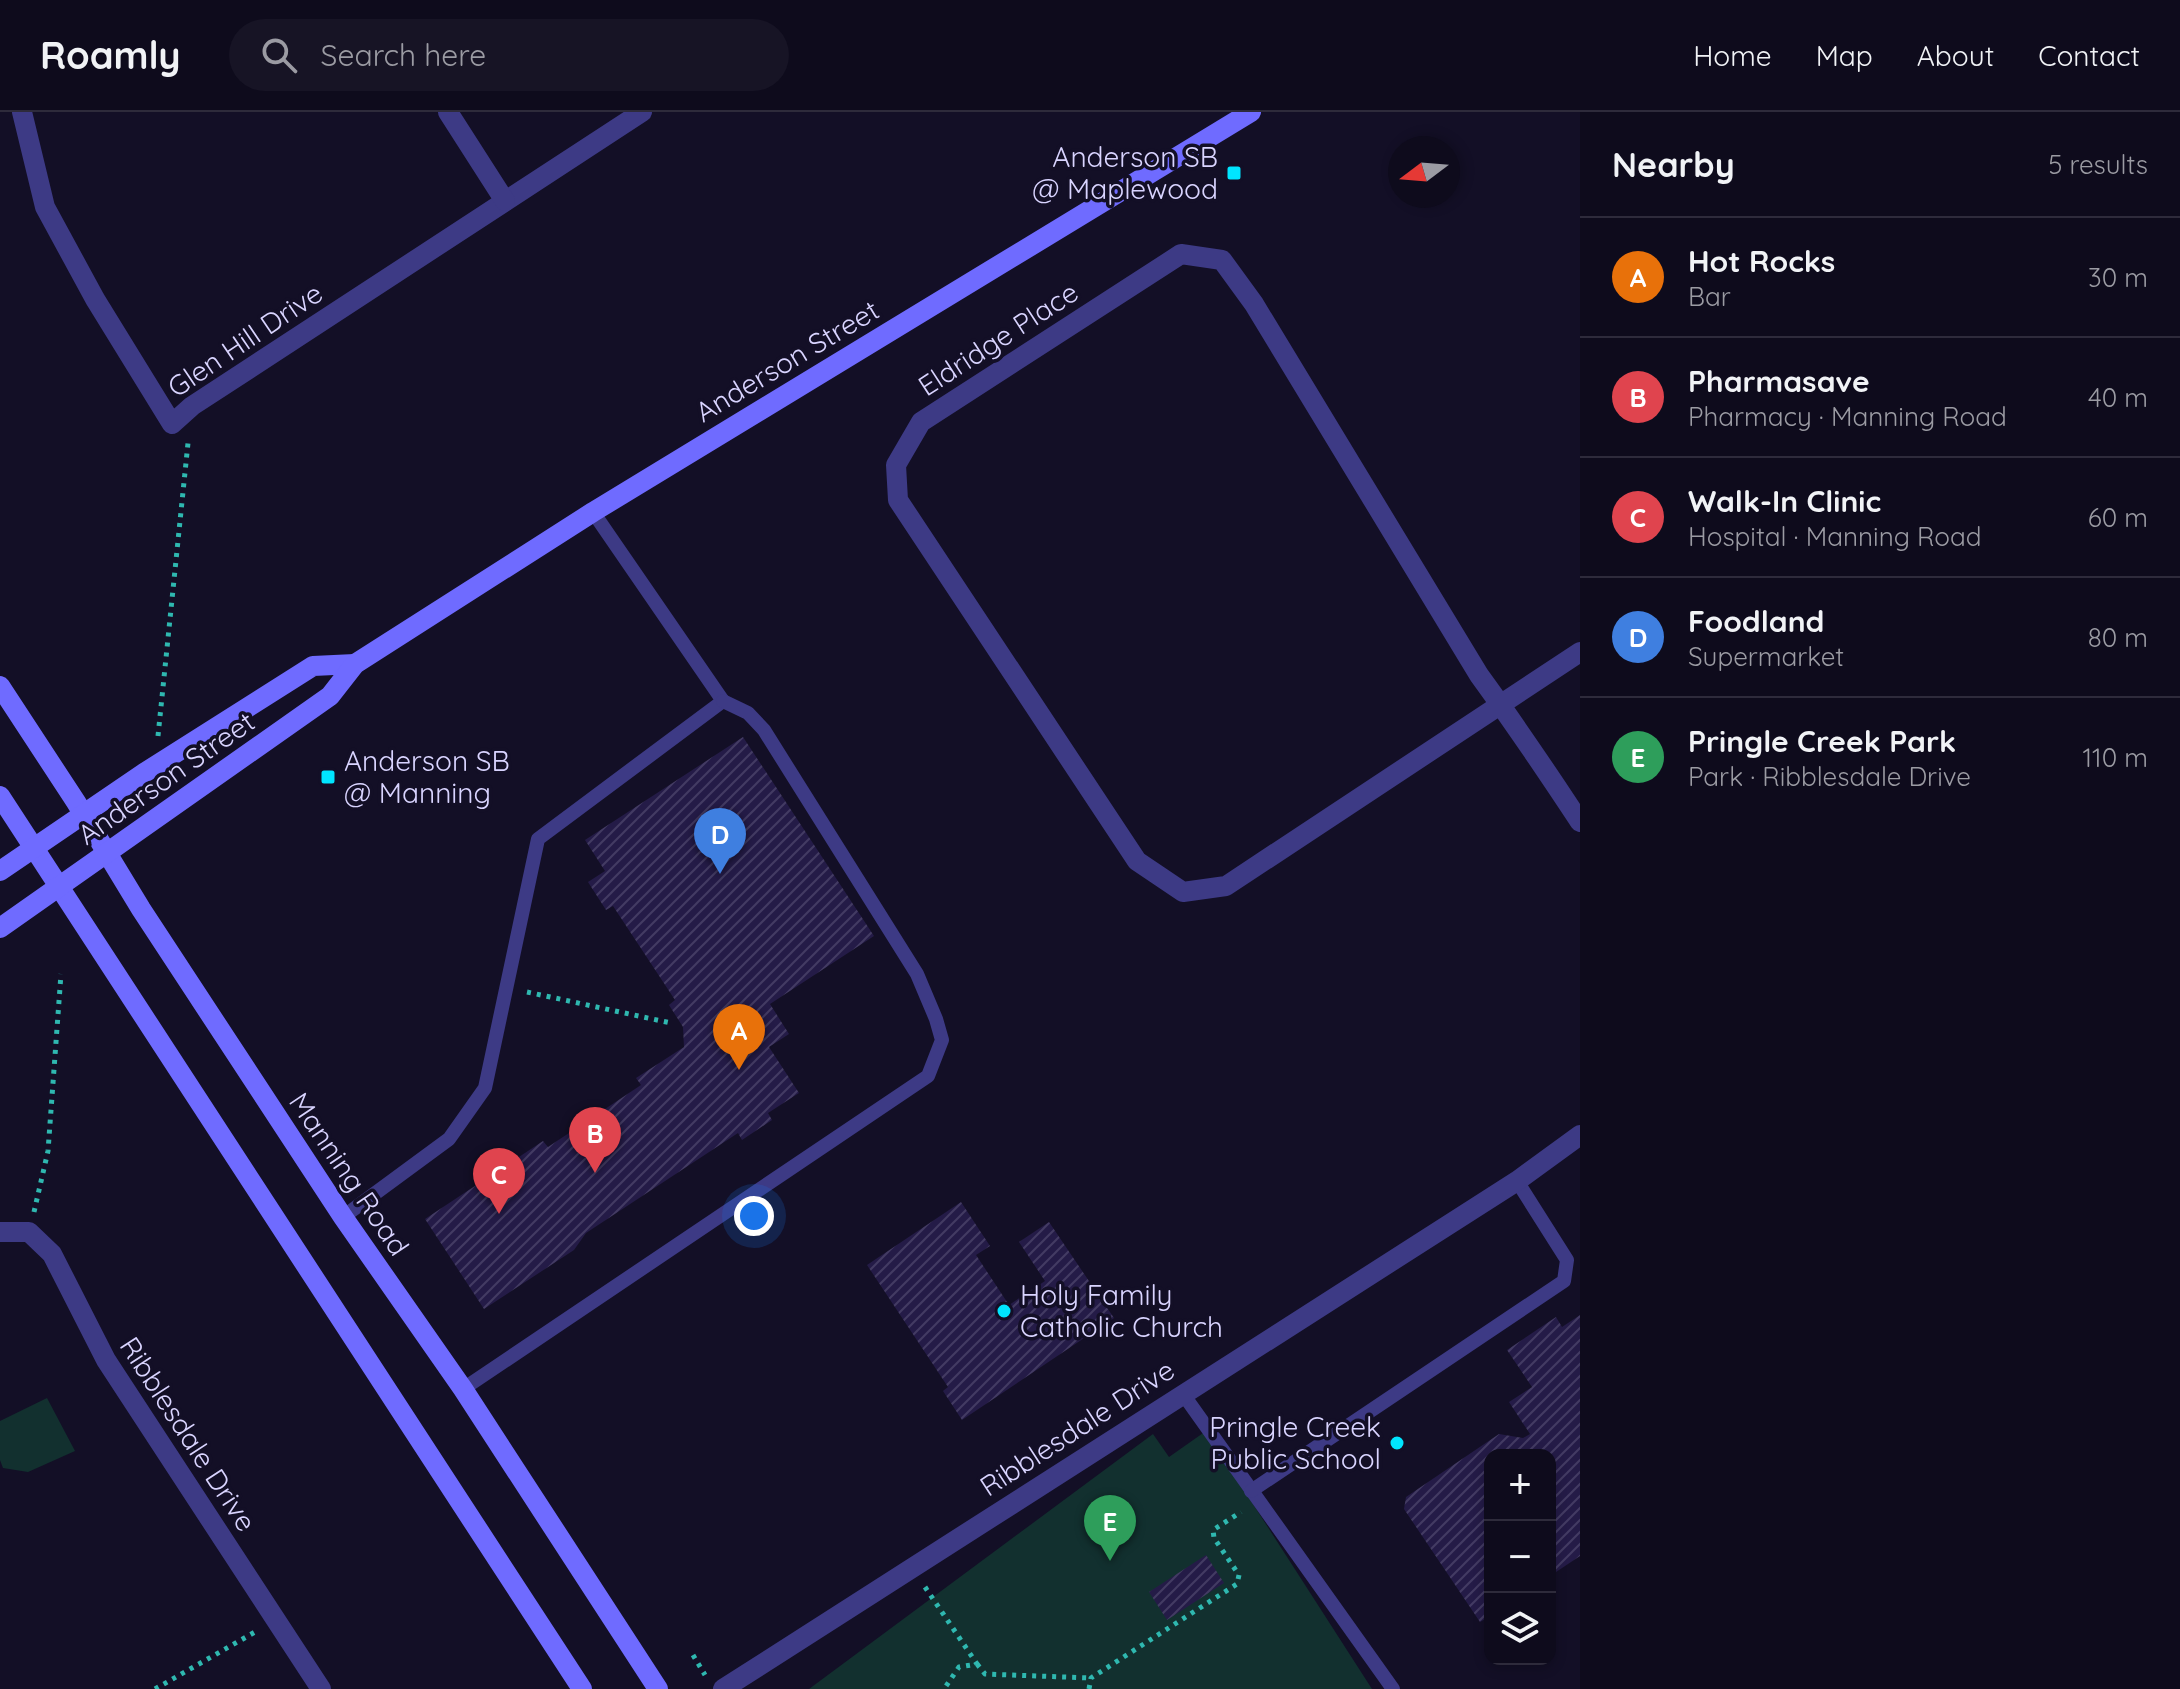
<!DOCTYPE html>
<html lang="en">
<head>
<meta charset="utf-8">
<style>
  body { margin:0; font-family:Quicksand,sans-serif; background:#171425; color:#f1f3f6 }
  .controls { position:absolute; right:24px; bottom:24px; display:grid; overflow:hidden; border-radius:16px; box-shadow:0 4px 12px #0003 }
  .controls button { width:72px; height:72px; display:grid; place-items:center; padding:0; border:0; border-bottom:2px solid #2e2b3b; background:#0e0b1c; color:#f1f3f6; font:40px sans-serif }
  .compass { position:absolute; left:1388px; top:24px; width:72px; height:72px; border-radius:50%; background:#0e0b1c; box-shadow:0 4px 12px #0003; rotate:254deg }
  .you { position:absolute; left:754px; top:1104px; width:28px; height:28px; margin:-20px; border:6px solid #fff; border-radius:50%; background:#1a73e8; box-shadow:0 0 0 12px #1a73e833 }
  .badge { display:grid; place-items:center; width:52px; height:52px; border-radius:50%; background:#0b8043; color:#fff; font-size:26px; font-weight:700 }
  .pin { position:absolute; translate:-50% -66px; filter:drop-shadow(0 2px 4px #0008) }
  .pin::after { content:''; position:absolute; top:42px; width:28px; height:24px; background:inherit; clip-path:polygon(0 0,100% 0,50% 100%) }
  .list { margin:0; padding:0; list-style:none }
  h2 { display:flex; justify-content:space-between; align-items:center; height:104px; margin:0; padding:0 32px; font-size:34px }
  h2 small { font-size:26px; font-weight:400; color:#9b9ba3 }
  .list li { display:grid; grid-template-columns:52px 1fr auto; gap:24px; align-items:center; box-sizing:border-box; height:120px; padding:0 32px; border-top:2px solid #2e2b3b }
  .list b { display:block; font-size:30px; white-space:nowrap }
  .list p { margin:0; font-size:26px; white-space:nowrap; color:#9b9ba3 }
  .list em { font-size:26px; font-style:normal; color:#9b9ba3 }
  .icon { flex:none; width:44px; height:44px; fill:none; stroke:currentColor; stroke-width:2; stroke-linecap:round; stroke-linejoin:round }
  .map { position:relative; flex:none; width:1580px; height:1577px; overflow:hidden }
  header { display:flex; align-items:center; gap:48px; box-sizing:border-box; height:112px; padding:0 40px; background:#0e0b1c; border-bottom:2px solid #2e2b3b }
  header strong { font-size:38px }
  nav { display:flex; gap:44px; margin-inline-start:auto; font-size:28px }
  .search { width:560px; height:72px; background:#171425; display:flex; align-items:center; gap:20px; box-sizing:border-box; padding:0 28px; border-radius:44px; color:#9b9ba3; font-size:30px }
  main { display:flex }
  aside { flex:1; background:#0e0b1c }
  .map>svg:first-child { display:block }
  .green { fill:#12302f }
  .building { fill:url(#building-hatch) }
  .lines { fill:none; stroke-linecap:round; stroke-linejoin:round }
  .path { stroke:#2fb8b0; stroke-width:5; stroke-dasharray:4 6; stroke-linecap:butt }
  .service { stroke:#3d3a85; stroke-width:14 }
  .minor { stroke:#3d3a85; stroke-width:20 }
  .secondary { stroke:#6f6bff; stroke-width:20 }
  .poi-dot { fill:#00e5ff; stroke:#130f26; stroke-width:3 }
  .labels { text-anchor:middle; stroke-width:7; stroke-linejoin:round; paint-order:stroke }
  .poi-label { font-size:28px; fill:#d9d4ff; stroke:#130f26; text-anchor:end }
  .street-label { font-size:28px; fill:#d9d4ff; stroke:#130f26 }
</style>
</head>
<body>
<header>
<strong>Roamly</strong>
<div class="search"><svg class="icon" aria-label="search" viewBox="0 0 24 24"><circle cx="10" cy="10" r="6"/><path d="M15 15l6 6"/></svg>Search here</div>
<nav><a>Home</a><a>Map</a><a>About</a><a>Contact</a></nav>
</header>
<main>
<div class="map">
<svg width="1580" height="1577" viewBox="0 0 1580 1577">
  <defs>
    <pattern id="building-hatch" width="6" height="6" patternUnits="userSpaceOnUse" patternTransform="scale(2)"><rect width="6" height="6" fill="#241b47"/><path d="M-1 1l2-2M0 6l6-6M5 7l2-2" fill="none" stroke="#433b63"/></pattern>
  </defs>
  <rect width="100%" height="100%" fill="#130f26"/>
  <g class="green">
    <path d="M47 1286 75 1339 28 1360 3 1356 0 1348V1309Z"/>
    <path d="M1206 1319 1372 1577H809L1153 1322 1169 1345Z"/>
  </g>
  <g class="building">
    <path d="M743 625 874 824 770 892 789 922 769 935 799 981 768 1001 772 1008 742 1028 738 1021 586 1121 574 1138 484 1197 425 1107 543 1029 548 1035 641 973 636 966 684 935 683 915 669 893 675 888 613 794 606 798 588 770 605 759 585 728Z"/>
    <path d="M961 1090 990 1134 976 1143 1009 1193 1045 1169 1019 1130 1049 1110 1114 1206 962 1308 943 1279 948 1275 867 1153Z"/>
    <path d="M1580 1203V1444L1550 1464V1343H1490V1504L1480 1510 1404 1397 1406 1385 1499 1322 1523 1326 1530 1322 1509 1290 1532 1275 1507 1238 1556 1205 1562 1215Z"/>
    <path d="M1206 1443 1224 1471 1167 1508 1149 1480Z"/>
  </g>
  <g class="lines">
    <g class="path">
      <path d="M158 624 188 331"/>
      <path d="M527 880 671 911"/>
      <path d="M34 1100 48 1039 61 862"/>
      <path d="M925 1475 977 1552 959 1555 944 1577"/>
      <path d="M693 1543 705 1563"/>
      <path d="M977 1552 985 1562 1091 1566"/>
      <path d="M155 1577 255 1520"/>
      <path d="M1089 1577 1091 1566 1237 1472 1239 1463 1214 1426 1213 1418 1241 1400"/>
    </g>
    <g class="service">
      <path d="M343 1105 449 1027 485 976 538 727 723 589 593 400"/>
      <path d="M463 1277 928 964 942 928 936 907 917 862 764 618 748 601 723 589"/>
      <path d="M1183 1282 1393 1577"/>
      <path d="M1251 1379 1564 1169 1567 1148 1517 1069"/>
    </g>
    <g class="minor">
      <path d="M22 0 45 95 95 187 172 312 192 294 642 0"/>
      <path d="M448 0 505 89"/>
      <path d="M1580 540 1226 774 1183 780 1137 749 898 388 896 353 921 310 1181 142 1222 148 1254 192 1479 563C1514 611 1547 660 1580 710"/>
      <path d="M0 1120H29L52 1142 106 1248 321 1577"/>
      <path d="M723 1577 1517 1069 1580 1023"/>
    </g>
    <g class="secondary">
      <path d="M0 574 76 690 141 797 343 1105 463 1277 658 1577"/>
      <path d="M0 684 582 1577"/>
      <path d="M0 759 144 661 313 554 355 552"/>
      <path d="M0 816 330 584 355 552 593 400 1251 0"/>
    </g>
  </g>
  <g class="poi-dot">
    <rect x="1226" y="53" width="16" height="16" rx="4"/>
    <rect x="320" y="657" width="16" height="16" rx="4"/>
    <circle cx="1004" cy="1199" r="8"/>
    <circle cx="1397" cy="1331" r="8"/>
  </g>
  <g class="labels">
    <g class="poi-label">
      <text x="1218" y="55">Anderson SB<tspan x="1218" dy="32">@ Maplewood</tspan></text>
      <text x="344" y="659" text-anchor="start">Anderson SB<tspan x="344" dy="32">@ Manning</tspan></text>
      <text x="1020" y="1193" text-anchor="start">Holy Family<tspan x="1020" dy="32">Catholic Church</tspan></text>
      <text x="1381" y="1325">Pringle Creek<tspan x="1381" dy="32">Public School</tspan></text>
    </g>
    <g class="street-label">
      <text transform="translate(998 227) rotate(-33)" y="10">Eldridge Place</text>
      <text transform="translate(245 228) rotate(-34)" y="10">Glen Hill Drive</text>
      <text transform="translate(787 249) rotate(-31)" y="10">Anderson Street</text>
      <text transform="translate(166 666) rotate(-35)" y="10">Anderson Street</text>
      <text transform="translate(349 1062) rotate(56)" y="10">Manning Road</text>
      <text transform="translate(1077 1316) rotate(-33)" y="10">Ribblesdale Drive</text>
      <text transform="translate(188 1322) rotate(57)" y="10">Ribblesdale Drive</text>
    </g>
  </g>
</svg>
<div class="controls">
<button>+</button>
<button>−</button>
<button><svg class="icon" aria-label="layers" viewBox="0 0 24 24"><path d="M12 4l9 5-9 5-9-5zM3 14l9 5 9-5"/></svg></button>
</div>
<svg class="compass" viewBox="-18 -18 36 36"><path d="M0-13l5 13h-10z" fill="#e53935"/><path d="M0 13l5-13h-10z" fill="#9b9ba3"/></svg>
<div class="you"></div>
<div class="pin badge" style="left:739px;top:958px;background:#e8710a">A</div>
<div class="pin badge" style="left:595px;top:1061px;background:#e0444e">B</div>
<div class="pin badge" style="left:499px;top:1102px;background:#e0444e">C</div>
<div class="pin badge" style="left:720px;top:762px;background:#3f7fe0">D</div>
<div class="pin badge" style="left:1110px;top:1449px;background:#2e9e5b">E</div>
</div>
<aside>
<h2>Nearby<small>5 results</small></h2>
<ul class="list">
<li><span class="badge" style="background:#e8710a">A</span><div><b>Hot Rocks</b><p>Bar</p></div><em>30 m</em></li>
<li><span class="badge" style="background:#e0444e">B</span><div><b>Pharmasave</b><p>Pharmacy · Manning Road</p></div><em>40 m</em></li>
<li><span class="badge" style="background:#e0444e">C</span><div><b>Walk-In Clinic</b><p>Hospital · Manning Road</p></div><em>60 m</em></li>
<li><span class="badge" style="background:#3f7fe0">D</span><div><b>Foodland</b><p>Supermarket</p></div><em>80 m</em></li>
<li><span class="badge" style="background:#2e9e5b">E</span><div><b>Pringle Creek Park</b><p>Park · Ribblesdale Drive</p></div><em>110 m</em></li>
</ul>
</aside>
</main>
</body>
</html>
